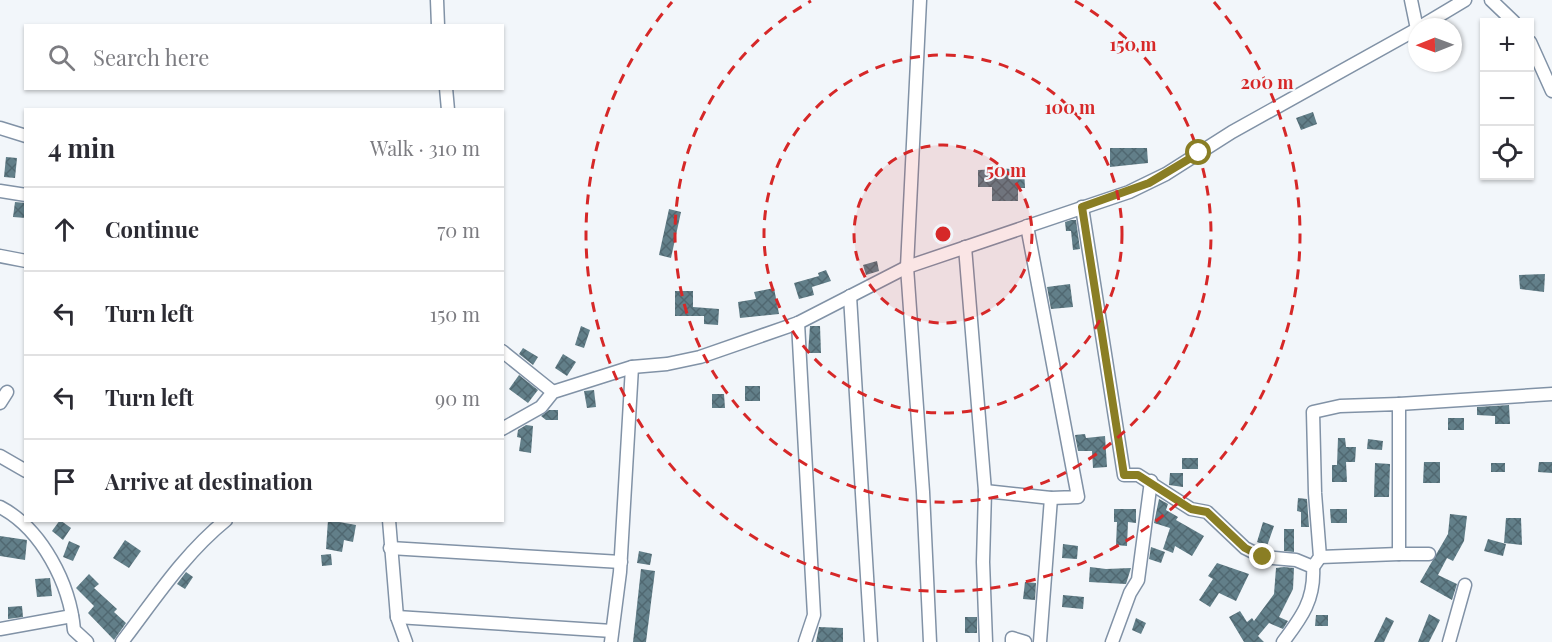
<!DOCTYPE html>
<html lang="en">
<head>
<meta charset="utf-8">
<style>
  body { margin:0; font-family:"Playfair Display",serif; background:#f7f7f7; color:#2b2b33 }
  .controls { position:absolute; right:18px; top:18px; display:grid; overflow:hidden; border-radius:0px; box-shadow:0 2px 4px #0004 }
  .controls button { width:54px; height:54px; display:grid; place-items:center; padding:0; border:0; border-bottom:2px solid #e1e1e2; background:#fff; color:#2b2b33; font:30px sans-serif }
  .compass { position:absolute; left:1408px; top:18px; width:54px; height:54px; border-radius:50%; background:#fff; box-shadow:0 2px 4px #0004; rotate:269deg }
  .stop { position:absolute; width:18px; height:18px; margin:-14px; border:4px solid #8a7e24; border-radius:50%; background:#fff }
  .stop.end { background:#8a7e24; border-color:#fff; box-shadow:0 2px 6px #0008 }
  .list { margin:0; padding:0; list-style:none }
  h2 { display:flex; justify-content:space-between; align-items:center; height:78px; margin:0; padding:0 24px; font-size:26px }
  h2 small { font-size:20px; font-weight:400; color:#7c7c81 }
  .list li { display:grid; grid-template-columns:39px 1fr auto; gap:18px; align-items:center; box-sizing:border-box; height:84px; padding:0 24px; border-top:2px solid #e1e1e2 }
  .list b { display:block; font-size:22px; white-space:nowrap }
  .list em { font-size:20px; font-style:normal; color:#7c7c81 }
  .icon { flex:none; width:33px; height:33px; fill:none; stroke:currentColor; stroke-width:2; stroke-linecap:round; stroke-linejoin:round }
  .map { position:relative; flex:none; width:1552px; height:642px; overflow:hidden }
  .search { position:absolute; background:#fff; box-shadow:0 2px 4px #0004; left:24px; top:24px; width:480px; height:66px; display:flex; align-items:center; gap:15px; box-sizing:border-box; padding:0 21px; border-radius:0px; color:#7c7c81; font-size:22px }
  .panel { position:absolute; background:#fff; box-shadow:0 2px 4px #0004; left:24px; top:108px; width:480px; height:414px; border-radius:0px }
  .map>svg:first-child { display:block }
  .building { fill:url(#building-cross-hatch) }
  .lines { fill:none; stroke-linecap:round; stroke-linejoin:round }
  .street-casing { stroke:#8192a6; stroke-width:15 }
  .street { stroke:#fff; stroke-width:12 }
  .route { stroke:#8a7e24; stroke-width:8 }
  .ring { fill:none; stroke:#d62828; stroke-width:3; stroke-dasharray:10 8 }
  .centre { fill:#d62828; stroke:#f2f6fa; stroke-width:3 }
  .ring-label { font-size:18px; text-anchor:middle; font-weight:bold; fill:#d62828; stroke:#f2f6fa; stroke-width:4.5; stroke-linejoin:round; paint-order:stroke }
</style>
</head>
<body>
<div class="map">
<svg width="1552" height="642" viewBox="0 0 1552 642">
  <defs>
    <pattern id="building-cross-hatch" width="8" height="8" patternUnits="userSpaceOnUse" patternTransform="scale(1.5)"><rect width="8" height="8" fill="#627f89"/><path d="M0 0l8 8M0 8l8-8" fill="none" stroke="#506871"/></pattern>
  </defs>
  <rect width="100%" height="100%" fill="#f2f6fa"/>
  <g class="building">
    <path d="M1313 112 1317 124 1301 130 1296 118Z"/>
    <path d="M1110 148H1147L1148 163 1110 167Z"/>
    <path d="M6 157 17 158 15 178 4 177Z"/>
    <path d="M1024 168 1025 188H1018V201H992V187H978V170Z"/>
    <path d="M15 202 26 203V218L13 217Z"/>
    <path d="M669 209 681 212 671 258 659 255Z"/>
    <path d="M1071 220H1076L1080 249 1073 250 1071 231H1066L1065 222Z"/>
    <path d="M877 261 879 271 866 275 863 265Z"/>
    <path d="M826 270 831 281 812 287 814 295 799 299 794 283 819 276 818 273Z"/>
    <path d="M1545 274 1544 292 1520 289 1519 275Z"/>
    <path d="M1070 284 1073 307 1051 309 1047 287Z"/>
    <path d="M774 288 779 314 740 318 738 302 756 299 754 292Z"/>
    <path d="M675 291H693V307L719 309 718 325 704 324V316H675Z"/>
    <path d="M581 326 590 330 584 348 575 345Z"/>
    <path d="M810 326H820L821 353H808Z"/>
    <path d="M523 348 538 357 533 365 519 354Z"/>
    <path d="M563 354 576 362 567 376 555 368Z"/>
    <path d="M519 375 538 390 528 403 509 389Z"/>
    <rect x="745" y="386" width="15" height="15"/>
    <path d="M594 390 596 407 587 408 584 391Z"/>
    <path d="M712 394H724L725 408H712Z"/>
    <path d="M1509 405 1510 424H1495V416L1477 415V407Z"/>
    <path d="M549 410H558V420H546L541 416Z"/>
    <rect x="1448" y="418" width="16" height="12"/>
    <path d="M526 425 533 426 531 453 519 451 521 438 517 437 518 430Z"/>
    <path d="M1085 434 1086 438 1105 436 1107 467 1093 468 1092 451H1078L1075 435Z"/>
    <path d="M1338 438H1345L1346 447H1356L1355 462H1346L1347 482H1332V465H1337Z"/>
    <path d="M1368 439 1383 441 1382 450 1367 449Z"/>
    <rect x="1182" y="458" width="16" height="11"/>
    <path d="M1424 462H1440V483H1423Z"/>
    <path d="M1539 462H1552V473L1538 472Z"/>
    <path d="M1375 463 1390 464 1389 497H1374Z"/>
    <rect x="1491" y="463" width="14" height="9"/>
    <path d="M1170 473H1183V487L1169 485Z"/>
    <path d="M1298 498 1307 499 1309 527H1301V512L1297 511Z"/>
    <path d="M1159 499 1168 504 1166 510 1178 517 1176 520 1204 536 1192 556 1175 546 1173 553 1163 549 1170 528 1154 523Z"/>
    <path d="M1114 509H1136V523L1128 522 1127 546 1116 545 1117 522H1114Z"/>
    <path d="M1330 509H1347V523H1331Z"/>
    <path d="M1450 514 1467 516 1464 541 1453 561 1447 558 1438 575 1457 584 1452 600 1420 582 1448 534Z"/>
    <path d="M1506 518H1521L1522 545 1504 543Z"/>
    <path d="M60 520 71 528 63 540 52 531Z"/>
    <path d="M328 520 356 525 353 542 344 540 342 552 326 549Z"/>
    <path d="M1263 522 1274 526 1267 546 1257 542Z"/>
    <path d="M1284 529H1294V552L1284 551Z"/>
    <path d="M0 536 27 540 25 560 0 556Z"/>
    <path d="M1488 539 1506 544 1503 556 1484 551Z"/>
    <path d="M125 540 141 551 129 568 113 558Z"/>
    <path d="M69 541 80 546 73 561 63 557Z"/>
    <path d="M1063 544 1078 546 1077 559 1062 558Z"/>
    <path d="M1151 547 1165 552 1161 563 1149 559Z"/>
    <path d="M639 551 652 554 650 565 637 563Z"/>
    <path d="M331 554 332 565 322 566 321 555Z"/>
    <path d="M1217 563 1249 574 1236 601 1219 593 1210 607 1199 600 1213 579 1208 576Z"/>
    <path d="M1090 567 1106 569 1131 568 1126 584 1089 582Z"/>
    <path d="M1284 567 1294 568 1293 589 1279 617 1288 621 1283 629 1269 623 1258 636 1264 642H1244L1229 617 1240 611 1247 622 1252 618 1254 621 1274 594 1276 568Z"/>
    <path d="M641 569 655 571 646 642H633Z"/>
    <path d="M186 572 193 577 185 589 177 584Z"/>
    <path d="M89 574 99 584 94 588 117 609 114 612 126 623 114 640 88 613 94 606 76 588Z"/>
    <path d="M50 578 52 596 37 597 35 579Z"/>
    <path d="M1025 582 1036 583 1035 600 1023 599Z"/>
    <path d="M1063 595 1084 597 1083 609 1062 607Z"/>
    <path d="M22 606 23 617 8 619V607Z"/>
    <path d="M1429 614 1440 620 1429 642H1418Z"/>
    <path d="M1316 615H1328V626H1315Z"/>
    <rect x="965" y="617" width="12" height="16"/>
    <path d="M1386 617 1394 621 1384 642H1374Z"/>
    <path d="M1136 618 1146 623 1141 634 1132 630Z"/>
    <path d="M819 627 843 628V642H816Z"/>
  </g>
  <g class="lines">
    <defs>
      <g id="street">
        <path d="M437 0 438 26"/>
        <path d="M920 0 907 267 923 492 930 642"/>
        <path d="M1411 0 1417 29"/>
        <path d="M1491 0 1514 22"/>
        <path d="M1420 27 1465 0"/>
        <path d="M1530 42 1552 91"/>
        <path d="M446 88 448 110"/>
        <path d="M0 128 26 136"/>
        <path d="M0 191 26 195"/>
        <path d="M1082 207 1124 475H1138L1191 509 1207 512 1245 548 1263 557 1296 560 1313 567C1315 599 1302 617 1283 642"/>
        <path d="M965 247 985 491 983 562 986 642"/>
        <path d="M0 256 26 261"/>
        <path d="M850 296 871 642"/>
        <path d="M798 323 814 615 805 642"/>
        <path d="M502 351 553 392"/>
        <path d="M0 403 7 392"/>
        <path d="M1399 404 1552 394"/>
        <path d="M502 429 541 407 553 392 632 367 667 364 700 357 798 323 907 267 1129 192 1166 174 1232 132 1417 29"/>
        <path d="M0 456 26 471"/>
        <path d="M985 491 1051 498 1078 497 1027 226"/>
        <path d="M0 507C42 529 70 584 74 630L87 642"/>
        <path d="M389 520 397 617 406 642"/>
        <path d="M390 548 621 562"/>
        <path d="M1320 557 1399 554"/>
        <path d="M1313 567 1320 557 1315 493 1313 412 1340 406 1399 404V554H1429"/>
        <path d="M397 617 612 631"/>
        <path d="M0 629 72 616"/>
        <path d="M122 642C155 599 183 555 226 520"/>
        <path d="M611 642 620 572 632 367"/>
        <path d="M1012 642V638L1025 642"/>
        <path d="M1040 642 1051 498"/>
        <path d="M1112 642 1130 593 1138 580 1151 481"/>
        <path d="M1449 642 1465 585"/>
      </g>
    </defs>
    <use href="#street" class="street-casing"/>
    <use href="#street" class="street"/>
  </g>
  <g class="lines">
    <path class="route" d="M1199 153 1149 183 1082 207 1124 475H1138L1191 509 1207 512 1245 548 1263 557"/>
  </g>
  <circle cx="943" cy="234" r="89" fill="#d62828" fill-opacity=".12"/>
  <g class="ring">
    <circle cx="943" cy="234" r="89"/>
    <circle cx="943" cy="234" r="179"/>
    <path d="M1075 1A268 268 0 1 1 811 1"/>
    <path d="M1214 2A357 357 0 1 1 672 2"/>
  </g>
  <circle cx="943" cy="234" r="9" class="centre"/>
  <g class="ring-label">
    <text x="1133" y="51">150 m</text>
    <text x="1267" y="89">200 m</text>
    <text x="1070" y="114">100 m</text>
    <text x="1006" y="177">50 m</text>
  </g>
</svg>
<div class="controls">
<button>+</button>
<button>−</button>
<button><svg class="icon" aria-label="locate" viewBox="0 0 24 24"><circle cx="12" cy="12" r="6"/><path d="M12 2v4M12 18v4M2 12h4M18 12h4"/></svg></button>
</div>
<svg class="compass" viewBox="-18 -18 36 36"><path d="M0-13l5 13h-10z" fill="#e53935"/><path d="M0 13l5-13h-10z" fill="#7c7c81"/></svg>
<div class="stop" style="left:1199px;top:153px"></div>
<div class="stop end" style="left:1263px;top:557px"></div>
<div class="search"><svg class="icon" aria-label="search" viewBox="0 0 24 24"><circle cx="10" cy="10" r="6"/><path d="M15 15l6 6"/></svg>Search here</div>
<section class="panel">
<h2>4 min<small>Walk · 310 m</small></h2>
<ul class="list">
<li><svg class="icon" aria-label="ahead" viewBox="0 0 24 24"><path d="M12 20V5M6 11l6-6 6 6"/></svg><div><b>Continue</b></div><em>70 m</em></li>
<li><svg class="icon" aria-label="left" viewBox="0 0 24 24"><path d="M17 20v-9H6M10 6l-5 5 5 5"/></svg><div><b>Turn left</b></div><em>150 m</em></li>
<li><svg class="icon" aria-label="left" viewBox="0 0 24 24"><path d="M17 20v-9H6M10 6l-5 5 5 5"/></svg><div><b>Turn left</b></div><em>90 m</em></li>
<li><svg class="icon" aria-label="arrive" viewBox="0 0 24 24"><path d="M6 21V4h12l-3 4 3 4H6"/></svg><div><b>Arrive at destination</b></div></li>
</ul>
</section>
</div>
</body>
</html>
